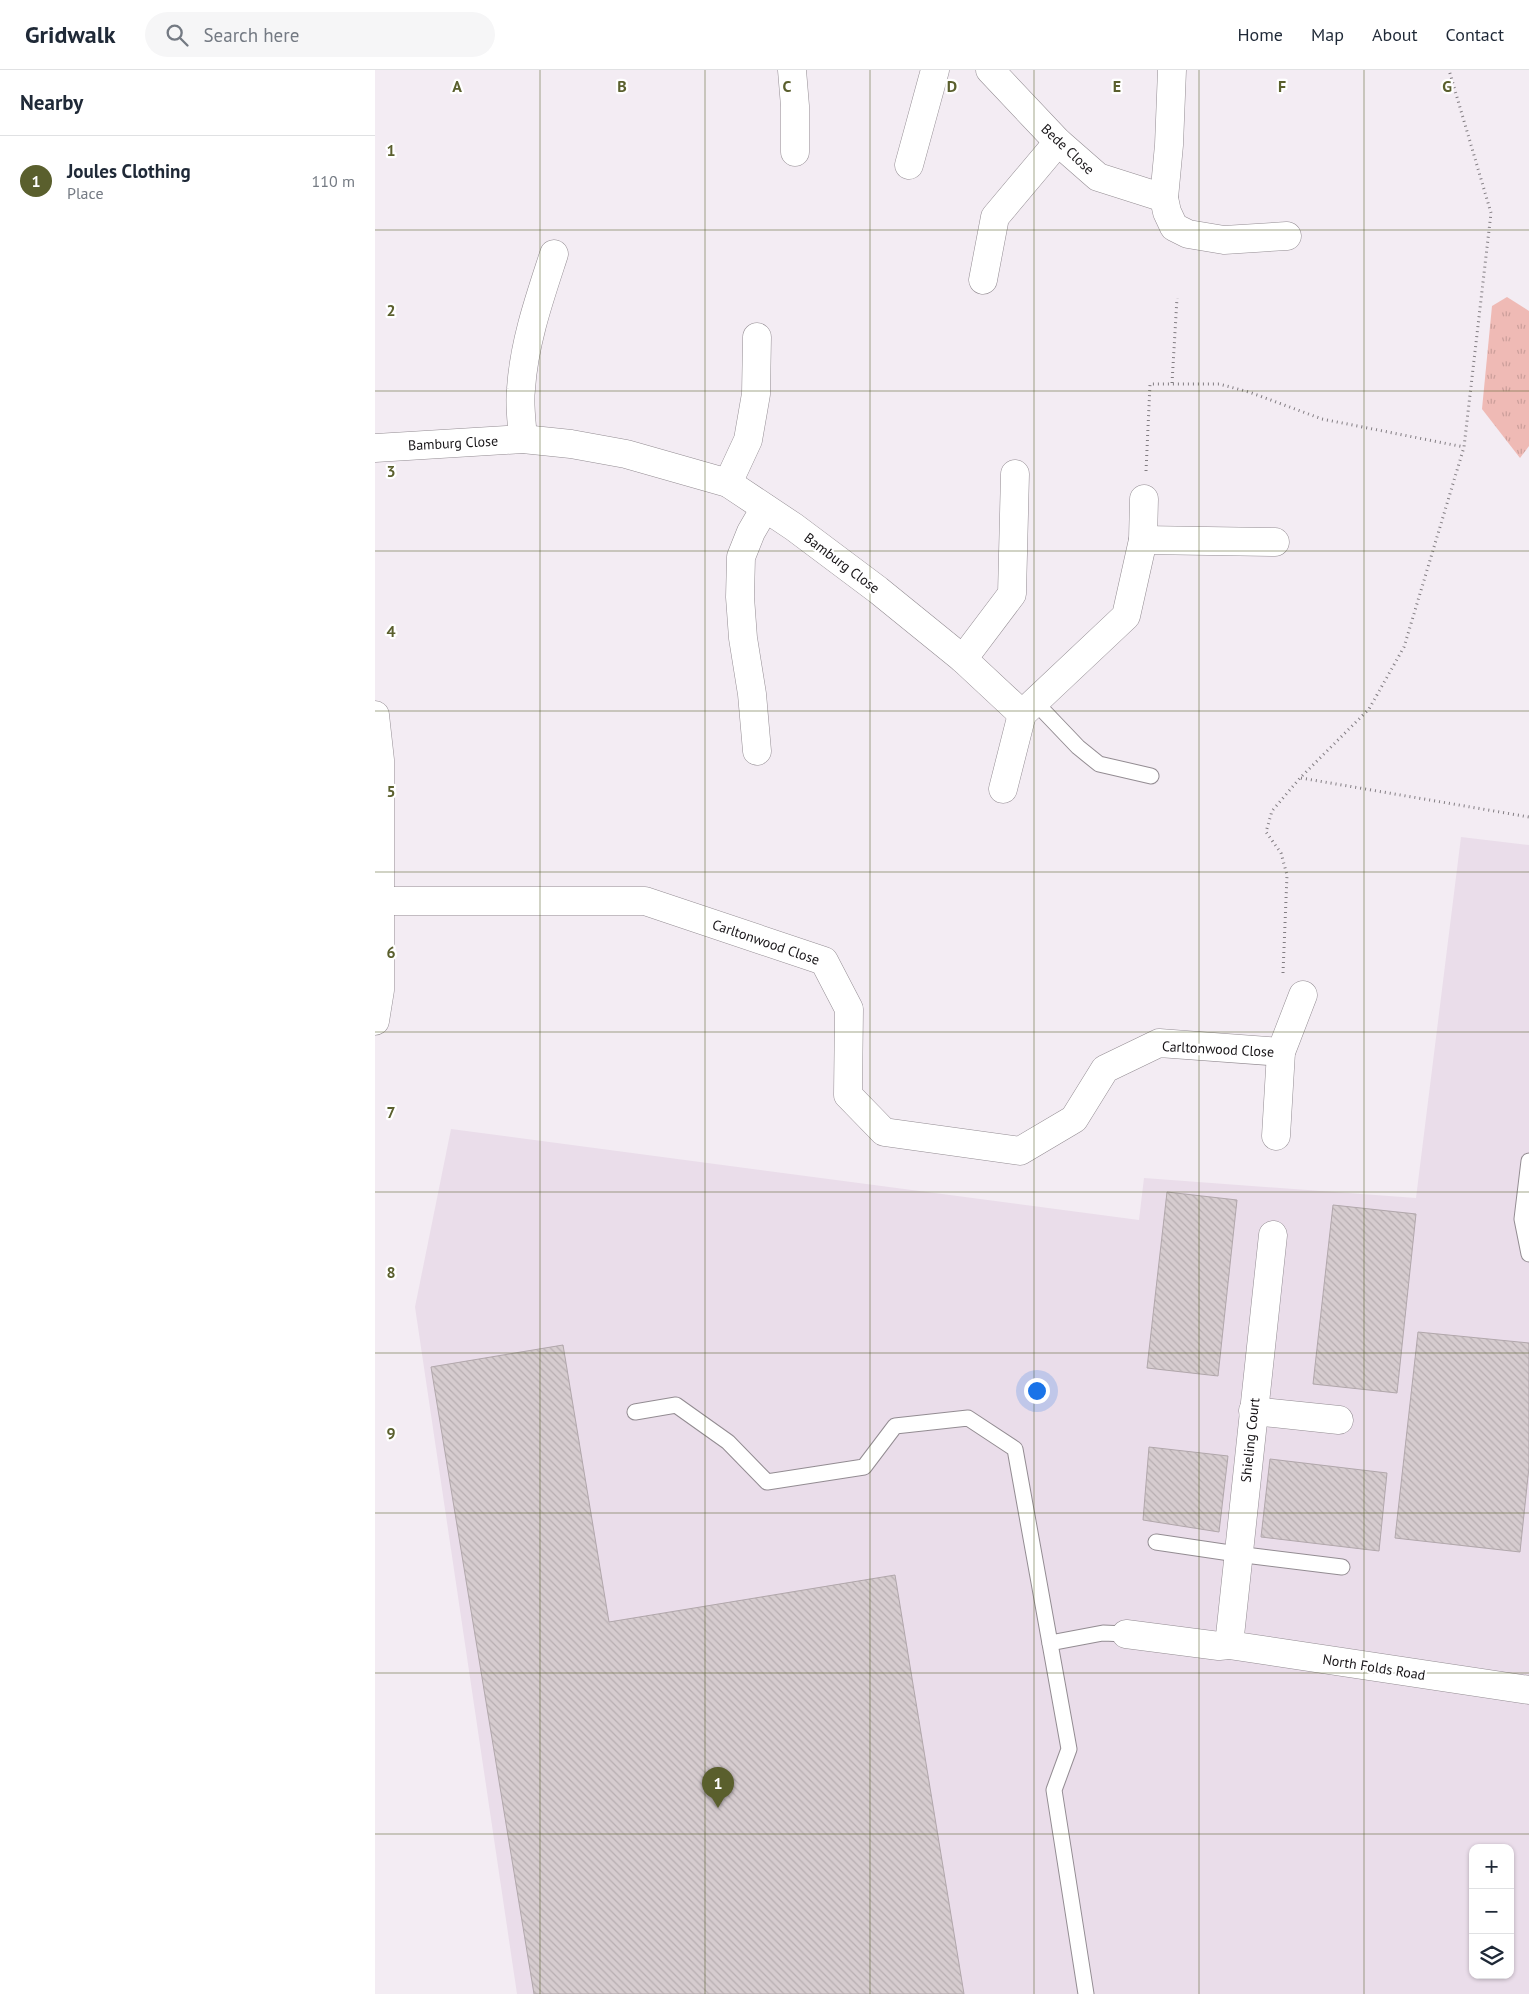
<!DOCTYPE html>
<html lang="en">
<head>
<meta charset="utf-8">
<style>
  body { margin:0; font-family:"PT Sans",sans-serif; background:#f6f6f7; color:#1f2937 }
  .controls { position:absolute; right:15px; bottom:15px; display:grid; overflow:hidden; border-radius:10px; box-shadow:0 1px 4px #0004 }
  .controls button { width:45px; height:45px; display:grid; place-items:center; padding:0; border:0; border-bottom:1px solid #e0e1e3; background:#fff; color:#1f2937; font:25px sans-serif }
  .you { position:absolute; left:661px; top:1320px; width:18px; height:18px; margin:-12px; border:4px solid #fff; border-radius:50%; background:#1a73e8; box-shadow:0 0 0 8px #1a73e833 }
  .badge { display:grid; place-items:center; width:32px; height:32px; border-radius:50%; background:#5a5f2d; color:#fff; font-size:16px; font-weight:700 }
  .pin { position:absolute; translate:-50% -41px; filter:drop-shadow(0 1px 2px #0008) }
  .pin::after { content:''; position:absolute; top:26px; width:18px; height:15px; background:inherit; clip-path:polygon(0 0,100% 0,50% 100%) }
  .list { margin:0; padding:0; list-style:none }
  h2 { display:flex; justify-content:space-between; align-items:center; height:65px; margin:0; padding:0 20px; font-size:21px }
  h2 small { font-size:16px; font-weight:400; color:#747a83 }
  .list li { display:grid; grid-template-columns:32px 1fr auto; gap:15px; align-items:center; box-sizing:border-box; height:90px; padding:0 20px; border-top:1px solid #e0e1e3 }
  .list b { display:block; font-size:19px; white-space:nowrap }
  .list p { margin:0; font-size:16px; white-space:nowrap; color:#747a83 }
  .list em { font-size:16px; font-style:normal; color:#747a83 }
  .icon { flex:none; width:28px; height:28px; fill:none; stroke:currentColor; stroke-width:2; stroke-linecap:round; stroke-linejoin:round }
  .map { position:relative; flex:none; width:1154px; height:1924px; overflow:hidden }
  header { display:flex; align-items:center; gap:30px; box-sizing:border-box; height:70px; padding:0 25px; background:#fff; border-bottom:1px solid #e0e1e3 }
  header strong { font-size:24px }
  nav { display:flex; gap:28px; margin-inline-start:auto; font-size:18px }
  .search { width:350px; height:45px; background:#f6f6f7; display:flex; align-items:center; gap:12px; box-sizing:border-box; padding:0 18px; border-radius:28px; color:#747a83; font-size:19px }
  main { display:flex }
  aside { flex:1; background:#fff }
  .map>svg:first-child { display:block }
  .built { fill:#eaddea; fill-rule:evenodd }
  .park { fill:url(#park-tufts) }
  .building { fill:url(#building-back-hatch); stroke:#b1a7ab }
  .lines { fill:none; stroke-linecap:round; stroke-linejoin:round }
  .service-casing { stroke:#938c92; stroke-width:17 }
  .minor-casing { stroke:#938c92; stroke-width:29 }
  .tertiary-casing { stroke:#938c92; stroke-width:29 }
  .path { stroke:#827d82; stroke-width:3; stroke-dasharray:1 4; stroke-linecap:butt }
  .service { stroke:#fff; stroke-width:15 }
  .minor { stroke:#fff; stroke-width:28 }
  .tertiary { stroke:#fff; stroke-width:28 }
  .grid { fill:none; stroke:#5a5f2d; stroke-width:1; stroke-opacity:0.55 }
  .labels { text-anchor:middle; stroke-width:4.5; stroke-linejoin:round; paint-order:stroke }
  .street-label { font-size:14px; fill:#171417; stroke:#fff }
  .grid-label { font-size:16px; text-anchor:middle; font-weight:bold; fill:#5a5f2d; stroke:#fff; stroke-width:4.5; stroke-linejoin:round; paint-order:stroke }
</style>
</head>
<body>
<header>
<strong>Gridwalk</strong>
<div class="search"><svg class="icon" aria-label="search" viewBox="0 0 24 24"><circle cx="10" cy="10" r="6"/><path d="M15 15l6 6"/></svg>Search here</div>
<nav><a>Home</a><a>Map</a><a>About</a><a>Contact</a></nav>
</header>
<main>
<aside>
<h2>Nearby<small></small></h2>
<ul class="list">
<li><span class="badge">1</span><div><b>Joules Clothing</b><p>Place</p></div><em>110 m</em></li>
</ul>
</aside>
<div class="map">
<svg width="1154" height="1924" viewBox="0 0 1154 1924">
  <defs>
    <pattern id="park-tufts" width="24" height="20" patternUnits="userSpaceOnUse" patternTransform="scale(1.25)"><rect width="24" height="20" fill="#efbab5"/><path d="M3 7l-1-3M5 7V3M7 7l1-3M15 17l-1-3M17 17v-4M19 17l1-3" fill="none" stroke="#cc9f9b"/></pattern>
    <pattern id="building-back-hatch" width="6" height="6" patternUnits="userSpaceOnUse" patternTransform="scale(1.25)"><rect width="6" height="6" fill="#d6cccf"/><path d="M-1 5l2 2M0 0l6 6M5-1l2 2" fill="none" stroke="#b7aeb1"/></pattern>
  </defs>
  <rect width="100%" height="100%" fill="#f3ecf3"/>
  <path class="built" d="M1086 767 1154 775V1924H142L40 1237 76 1059 764 1150 769 1108 1041 1128ZM1098 1778H1135V1905H1098Z"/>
  <path class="park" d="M1132 227 1154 241V376L1145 388 1107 339 1117 236Z"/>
  <g class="building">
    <path d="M792 1122 862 1130 843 1306 772 1298Z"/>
    <path d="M958 1135 1041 1144 1022 1323 938 1314Z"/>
    <path d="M1043 1262 1154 1273V1397L1145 1482 1020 1468Z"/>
    <path d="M188 1275 234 1552 520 1505 589 1924H159L56 1297Z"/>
    <path d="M774 1377 853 1386 844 1462 768 1450Z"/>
    <path d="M895 1389 1012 1403 1004 1481 886 1467Z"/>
  </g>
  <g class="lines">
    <defs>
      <g id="service">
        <path d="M660 632 703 677 724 694 776 706"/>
        <path d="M1154 1091 1147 1149 1154 1184"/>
        <path d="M260 1342 301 1335 353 1372 392 1412 489 1397 520 1356 593 1348 640 1379 694 1679 679 1720 711 1924"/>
        <path d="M781 1472 862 1484 967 1497"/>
        <path d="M675 1573 728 1563 751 1564"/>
      </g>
      <g id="minor">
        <path d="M417 0 420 36V82"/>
        <path d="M615 0 683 72 723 107 789 128"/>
        <path d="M797 0 794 75 789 128 792 142 799 157 813 164 849 170 912 166"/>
        <path d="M534 95 560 0"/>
        <path d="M608 210 620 147 683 72"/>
        <path d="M148 369C147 353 144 335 146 319 149 272 165 227 179 184"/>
        <path d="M0 378 148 369 196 374 251 384 353 413 419 457 503 520 588 589 647 644 751 546 768 470 769 429"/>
        <path d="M353 413 373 370 381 324 382 267"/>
        <path d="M768 470 900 472"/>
        <path d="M588 589 637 524 640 404"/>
        <path d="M382 681 377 624 368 568 365 527 366 487 376 462 390 438"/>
        <path d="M628 719 647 644"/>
        <path d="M4 831H270L449 891 474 939 473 1025 509 1062 645 1081 699 1049 730 999 784 973 906 982"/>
        <path d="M901 1066 906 982 928 925"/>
        <path d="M878 1341 964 1350"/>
        <path d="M751 1564 844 1576 854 1575 1154 1620"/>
        <path d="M854 1575 898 1165"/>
      </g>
      <path id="tertiary" d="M0 645 5 690V920L0 951"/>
    </defs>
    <use href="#service" class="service-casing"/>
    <use href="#minor" class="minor-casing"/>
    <use href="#tertiary" class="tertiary-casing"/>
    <g class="path">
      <path d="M797 313 802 228"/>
      <path d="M771 401 775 314H844L874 322 947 349 1089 377"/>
      <path d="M926 708 1154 747"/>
      <path d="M908 903 912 805 906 783 891 762 897 741 925 708 994 639 1029 577 1089 377 1116 143 1074 0"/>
    </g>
    <use href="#service" class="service"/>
    <use href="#minor" class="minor"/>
    <use href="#tertiary" class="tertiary"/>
  </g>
  <path class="grid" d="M165 0V1924M330 0V1924M495 0V1924M659 0V1924M824 0V1924M989 0V1924M0 160H1154M0 321H1154M0 481H1154M0 641H1154M0 802H1154M0 962H1154M0 1122H1154M0 1283H1154M0 1443H1154M0 1603H1154M0 1764H1154"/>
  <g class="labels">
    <g class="street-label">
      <text transform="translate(693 79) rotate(43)" y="5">Bede Close</text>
      <text transform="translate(78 373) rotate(-3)" y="5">Bamburg Close</text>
      <text transform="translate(467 493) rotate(37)" y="5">Bamburg Close</text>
      <text transform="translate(391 872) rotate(19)" y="5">Carltonwood Close</text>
      <text transform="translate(843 979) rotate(3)" y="5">Carltonwood Close</text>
      <text transform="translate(875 1370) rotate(-84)" y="5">Shieling Court</text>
      <text transform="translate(999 1597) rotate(9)" y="5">North Folds Road</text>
    </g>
  </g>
  <g class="grid-label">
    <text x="82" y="22">A</text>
    <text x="247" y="22">B</text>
    <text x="412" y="22">C</text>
    <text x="577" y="22">D</text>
    <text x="742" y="22">E</text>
    <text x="907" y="22">F</text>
    <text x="1072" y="22">G</text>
    <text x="16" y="86">1</text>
    <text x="16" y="246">2</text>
    <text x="16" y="407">3</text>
    <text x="16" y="567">4</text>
    <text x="16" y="727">5</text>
    <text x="16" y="888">6</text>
    <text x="16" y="1048">7</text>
    <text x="16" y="1208">8</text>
    <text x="16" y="1369">9</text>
  </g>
</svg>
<div class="controls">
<button>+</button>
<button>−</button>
<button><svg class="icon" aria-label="layers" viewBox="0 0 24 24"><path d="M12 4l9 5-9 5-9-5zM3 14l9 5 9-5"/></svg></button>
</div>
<div class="you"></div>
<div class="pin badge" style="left:343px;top:1738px">1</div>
</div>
</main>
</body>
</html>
